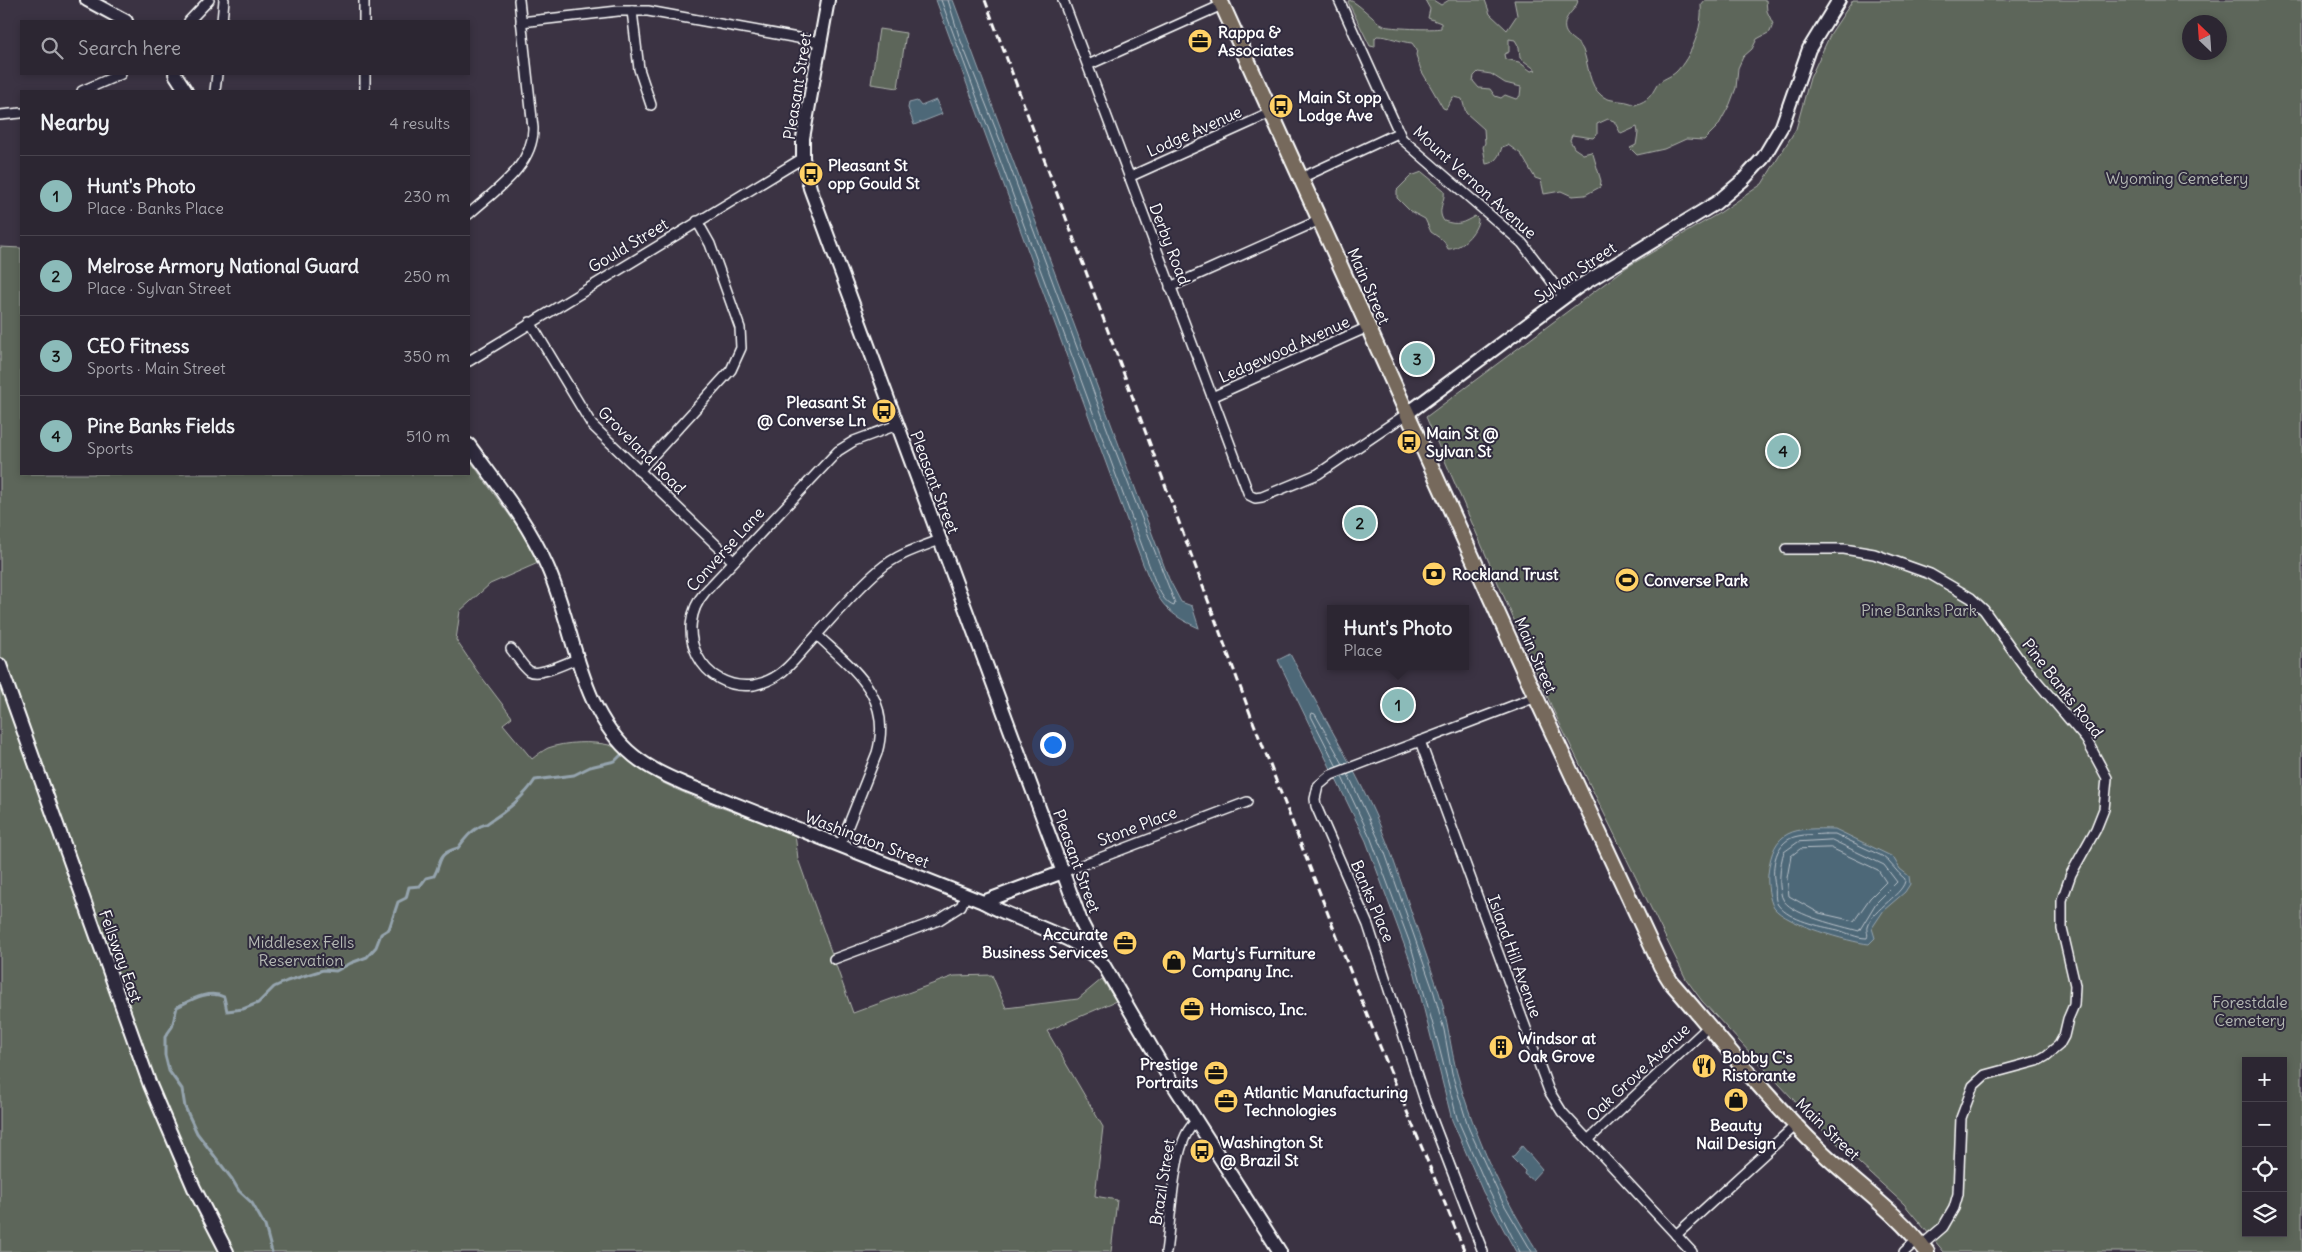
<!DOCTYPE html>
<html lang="en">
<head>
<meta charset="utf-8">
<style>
  body { margin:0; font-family:Delius,sans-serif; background:#38323e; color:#f1f3f6 }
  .controls { position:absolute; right:15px; bottom:15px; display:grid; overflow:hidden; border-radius:0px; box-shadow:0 2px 8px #0003 }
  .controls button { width:45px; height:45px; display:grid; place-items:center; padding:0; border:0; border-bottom:1px solid #48434d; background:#2c2632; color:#f1f3f6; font:25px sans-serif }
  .compass { position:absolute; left:2182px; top:15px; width:45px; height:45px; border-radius:50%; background:#2c2632; box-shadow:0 2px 8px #0003; rotate:335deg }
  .you { position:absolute; left:1052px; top:744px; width:18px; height:18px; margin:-12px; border:4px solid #fff; border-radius:50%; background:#1a73e8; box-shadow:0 0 0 8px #1a73e833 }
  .badge { display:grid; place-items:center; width:32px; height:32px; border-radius:50%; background:#8bbbb9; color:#111; font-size:16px; font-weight:700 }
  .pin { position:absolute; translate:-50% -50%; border:2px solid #fff; box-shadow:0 1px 5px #0006 }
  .popup { position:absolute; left:1327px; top:605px; width:142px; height:65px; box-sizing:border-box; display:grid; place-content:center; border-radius:0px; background:#2c2632; filter:drop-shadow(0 1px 4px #0005); font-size:16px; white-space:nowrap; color:#a6a5ac }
  .popup b { font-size:19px; color:#f1f3f6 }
  .popup::after { content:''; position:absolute; left:50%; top:100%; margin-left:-10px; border:10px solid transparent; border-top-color:#2c2632 }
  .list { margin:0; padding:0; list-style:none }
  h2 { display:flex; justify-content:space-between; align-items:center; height:65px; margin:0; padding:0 20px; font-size:21px }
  h2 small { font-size:16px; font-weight:400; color:#a6a5ac }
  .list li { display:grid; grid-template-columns:32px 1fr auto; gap:15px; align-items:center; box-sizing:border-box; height:80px; padding:0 20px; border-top:1px solid #48434d }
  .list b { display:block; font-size:19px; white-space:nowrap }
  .list p { margin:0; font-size:16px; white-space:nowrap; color:#a6a5ac }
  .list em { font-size:16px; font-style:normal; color:#a6a5ac }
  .icon { flex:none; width:28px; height:28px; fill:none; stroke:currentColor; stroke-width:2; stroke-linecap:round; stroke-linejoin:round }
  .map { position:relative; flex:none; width:2302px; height:1252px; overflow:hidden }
  .search { position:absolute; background:#2c2632; box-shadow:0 2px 8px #0003; left:20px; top:20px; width:450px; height:55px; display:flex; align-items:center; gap:12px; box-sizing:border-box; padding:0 18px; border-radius:0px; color:#a6a5ac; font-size:19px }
  .panel { position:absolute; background:#2c2632; box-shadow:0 2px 8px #0003; left:20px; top:90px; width:450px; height:385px; border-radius:0px }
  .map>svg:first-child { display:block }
  .green { fill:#5d665a; stroke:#aeb2ac; fill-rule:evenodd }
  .water { fill:#4e6778; stroke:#95a4ae }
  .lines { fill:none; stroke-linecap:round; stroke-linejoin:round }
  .shore { stroke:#b8c2c9; stroke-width:1 }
  .stream { stroke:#95a4ae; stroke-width:3 }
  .street-casing { stroke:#fff; stroke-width:12 }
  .secondary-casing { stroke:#fff; stroke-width:16 }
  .primary-casing { stroke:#fff; stroke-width:18 }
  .street { stroke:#2f2a3d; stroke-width:9 }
  .secondary { stroke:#2f2a3d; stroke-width:12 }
  .primary { stroke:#76695c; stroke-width:14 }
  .rail { stroke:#fff; stroke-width:3; stroke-dasharray:8 4; stroke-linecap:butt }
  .labels { text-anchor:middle; stroke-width:4; stroke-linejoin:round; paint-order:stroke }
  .poi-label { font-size:16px; font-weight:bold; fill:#fff; stroke:#2f2a3d; text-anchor:start }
  .street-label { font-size:16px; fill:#fff; stroke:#2f2a3d }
  .park-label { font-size:16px; fill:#b6bab5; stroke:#2f2a3d }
</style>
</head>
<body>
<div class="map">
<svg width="2302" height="1252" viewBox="0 0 2302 1252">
  <rect width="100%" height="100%" fill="#3b3343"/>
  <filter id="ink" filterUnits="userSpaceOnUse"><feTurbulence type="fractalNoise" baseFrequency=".02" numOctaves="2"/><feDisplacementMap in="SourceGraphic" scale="10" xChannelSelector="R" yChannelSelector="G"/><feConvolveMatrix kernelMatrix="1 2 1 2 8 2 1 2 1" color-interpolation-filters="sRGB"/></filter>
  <g filter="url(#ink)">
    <g class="green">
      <path d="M1349 0C1358 2 1374 21 1384 26 1388 28 1434 30 1441 28V23L1428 18 1430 9 1425 0H1433L1441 5 1449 0H1485L1490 14 1507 30 1517 15 1514 0H1578C1577 9 1567 13 1565 23 1562 38 1579 40 1583 50 1589 65 1588 85 1602 96 1612 103 1625 99 1635 105 1649 100 1650 97 1657 85 1661 79 1671 77 1676 72 1691 57 1703 27 1701 5L1705 0H1766L1767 11 1773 24 1770 32 1757 39 1752 49 1743 57 1738 68 1736 88 1730 104 1718 126 1704 140 1686 139 1664 149 1637 155 1630 148 1636 145 1638 133 1637 127 1621 134 1614 121 1608 119 1597 124V134L1593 138 1572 135 1570 140 1574 148 1583 154 1591 152 1593 154 1601 181 1600 187 1585 195 1572 196 1561 191 1544 194 1541 180 1535 178 1521 154 1508 145 1502 147C1500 154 1496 163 1486 164L1483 147 1485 143 1484 129 1466 113 1462 99 1453 97 1446 109 1443 108 1421 70 1416 55 1417 50 1412 43C1399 42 1390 36 1377 36L1375 38V47L1370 46 1348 2ZM1509 39 1515 40 1519 47 1520 58 1536 70 1531 71 1519 62 1505 59 1504 54 1509 52ZM1478 72 1491 74 1505 83 1521 87 1520 96 1516 99 1505 95 1501 98 1495 96 1490 89 1479 88 1473 81 1474 76Z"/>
      <path d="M1853 0H2302V1252H1944L1904 1204 1817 1125 1702 1001 1686 979 1554 712 1426 417 1627 267 1721 212 1762 184 1796 129 1810 78 1831 33ZM2190 22H2220V52H2190ZM2246 1061H2283V1233H2246Z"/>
      <path d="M879 29 906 33 898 88 871 84Z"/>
      <path d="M1422 172 1444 190C1446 201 1436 210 1444 221 1458 226 1463 223 1475 216L1478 219C1478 231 1460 250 1448 249L1444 241 1431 232 1425 219 1410 211 1397 198V190L1411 176Z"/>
      <path d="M0 247 21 248V474H469V459L520 530 538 563 490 584 460 611 456 640 477 671 512 717 503 724 532 759C537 755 542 751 548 748 565 742 592 741 609 745 624 749 643 772 659 781 701 803 750 817 795 834L798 859 853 1013 954 976 992 975 1006 1008 1078 999 1102 979 1116 1001 1047 1031 1103 1127 1095 1196 1117 1200 1111 1252H0Z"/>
    </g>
    <g class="water">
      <path d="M936 0H953L1169 579 1181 602 1192 606 1199 628C1162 612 1158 599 1143 564Z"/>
      <path d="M936 100 942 114 914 125 908 108 909 103 917 101 921 106Z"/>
      <path d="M1290 654C1324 719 1366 785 1391 853 1407 899 1423 946 1439 992 1448 1019 1450 1047 1457 1073 1475 1137 1502 1196 1538 1252H1516L1483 1192 1452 1120 1415 974 1366 841 1278 660Z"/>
      <path d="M1835 829 1893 857 1900 869 1909 876 1910 884 1905 892 1884 910 1872 928 1875 938 1869 944C1849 942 1786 924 1774 908 1769 900 1767 883 1768 874 1773 828 1794 828 1835 829Z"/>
      <path d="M1522 1146 1542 1169 1532 1180 1524 1174 1525 1171 1512 1158Z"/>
    </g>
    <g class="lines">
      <g class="shore">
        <path d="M941 0 1148 562C1153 574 1160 602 1174 606L1175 603 1112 442 1002 145 959 36 948 0"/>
        <path d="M1337 767 1311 716 1312 713 1315 714 1343 764"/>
        <path d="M1348 774 1385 853 1434 993 1444 1030 1452 1074 1469 1129 1502 1201 1532 1252"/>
        <path d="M1342 777 1371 839 1411 946 1438 1043 1457 1118 1488 1189 1520 1252"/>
        <path d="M1825 834H1835L1882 856C1891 862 1896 872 1905 879 1906 893 1872 909 1867 927 1866 931 1869 934 1867 938 1856 938 1848 933 1838 930 1820 926 1790 921 1778 905 1774 899 1776 892 1775 886 1771 867 1775 840 1798 836 1806 834 1816 835 1825 834Z"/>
        <path d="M1832 840 1884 865 1897 882 1876 903 1859 931C1841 926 1795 916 1784 901 1777 892 1780 862 1784 852L1798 842Z"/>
        <path d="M1831 848 1878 870 1886 882 1870 898 1854 921 1819 913 1789 896 1787 878 1791 856 1800 849Z"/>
      </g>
      <path class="stream" d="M272 1252 265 1226 252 1203 239 1191 232 1179 197 1133 185 1107 182 1089 169 1071 165 1055V1037L172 1027 177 1007C191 1000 209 989 224 997L227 1011 243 1009 258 1003 274 987 287 981 323 970 336 971 351 963 367 957 376 947 381 934 389 929 398 902 406 898 409 887 420 886 426 878 434 876C443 860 436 854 458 848 463 841 471 831 479 827 482 825 486 825 489 822 505 812 525 796 535 780L574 775 590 767 615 761 622 754"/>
      <defs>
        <g id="street">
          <path d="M364 0V21"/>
          <path d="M1063 0 1249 495 1255 498 1262 497 1318 474 1408 413"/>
          <path d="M1339 0 1402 139 1522 243 1564 297"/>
          <path d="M632 11 639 69 651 105"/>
          <path d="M189 21 209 0"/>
          <path d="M222 21 224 0"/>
          <path d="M521 22 618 11H648L820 42"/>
          <path d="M1088 65 1222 5"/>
          <path d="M365 74V91"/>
          <path d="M82 91 121 74"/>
          <path d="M215 91 217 74"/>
          <path d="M0 115 21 113"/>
          <path d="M1129 177 1271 113"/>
          <path d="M1301 178 1398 133"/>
          <path d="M469 214C494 191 534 166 533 128L519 0"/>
          <path d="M1170 287 1320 220"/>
          <path d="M530 322 592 425 733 561"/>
          <path d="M469 361 803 158"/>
          <path d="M1212 397 1368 327"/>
          <path d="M897 425 854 441 838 451 705 592C672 630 701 692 754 685 763 683 771 680 778 675 789 668 797 657 805 648 829 622 852 593 879 570 896 555 918 548 940 540"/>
          <path d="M639 471 731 370 741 348 740 328 710 244 697 221"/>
          <path d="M1786 549H1844L1874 554 1930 574 1971 598 1984 610 2024 666 2086 739 2107 778 2104 809 2096 829 2071 874 2062 900V929L2075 985 2074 1005 2068 1019 2064 1036 2059 1045 2046 1056 2037 1061 1985 1075 1973 1086 1961 1118 1958 1194 1954 1208 1943 1227 1922 1245"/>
          <path d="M817 635C854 670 893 696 877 753L840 846"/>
          <path d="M511 649C517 656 522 666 529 671 539 677 568 662 579 658"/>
          <path d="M1420 741 1549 1091 1562 1112 1692 1252"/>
          <path d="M1063 872 1247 802"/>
          <path d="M834 959 939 920 961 906 966 895"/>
          <path d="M1588 1140 1709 1026"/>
          <path d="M1676 1235 1796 1125"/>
          <path d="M1166 1252C1171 1222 1172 1138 1196 1122"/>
          <path d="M1483 1252 1425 1101 1368 925 1316 806 1315 799 1318 786 1331 775 1536 697"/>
          <path d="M1904 1252 1917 1240"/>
        </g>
        <g id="secondary">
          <path d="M87 0 126 21"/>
          <path d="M828 0 803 138V158L810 188 1082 924 1099 957"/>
          <path d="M175 74 186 91"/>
          <path d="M1408 413 1578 287 1716 203 1742 181 1763 158 1782 126 1809 49 1839 0"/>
          <path d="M469 445C497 484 528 522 547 566 575 628 578 710 634 756 650 769 669 777 687 785L983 902C1022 924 1070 932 1103 964L1171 1081 1280 1252"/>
          <path d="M0 665 150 1085 194 1188 227 1252"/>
          <path d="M983 902 1063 872"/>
        </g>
        <path id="primary" d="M1220 0 1527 678 1661 966 1671 982C1719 1037 1767 1099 1820 1150 1856 1185 1895 1210 1927 1252"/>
      </defs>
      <use href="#street" class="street-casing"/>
      <use href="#secondary" class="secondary-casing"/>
      <use href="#primary" class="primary-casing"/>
      <use href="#street" class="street"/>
      <use href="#secondary" class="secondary"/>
      <use href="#primary" class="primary"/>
      <path class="rail" d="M985 0 1254 724 1372 1027 1465 1252"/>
    </g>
  </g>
  <defs>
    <symbol id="office-disc" viewBox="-11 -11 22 22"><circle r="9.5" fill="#ffd166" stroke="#2f2a3d"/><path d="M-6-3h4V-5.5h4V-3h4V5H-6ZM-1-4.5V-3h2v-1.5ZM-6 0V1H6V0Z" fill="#111"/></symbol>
    <symbol id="bus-disc" viewBox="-11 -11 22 22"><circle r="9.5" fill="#ffd166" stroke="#2f2a3d"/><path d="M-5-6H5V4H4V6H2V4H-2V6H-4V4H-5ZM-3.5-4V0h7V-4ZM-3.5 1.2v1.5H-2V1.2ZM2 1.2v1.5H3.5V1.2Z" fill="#111"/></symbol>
    <symbol id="bank-disc" viewBox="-11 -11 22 22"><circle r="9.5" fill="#ffd166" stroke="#2f2a3d"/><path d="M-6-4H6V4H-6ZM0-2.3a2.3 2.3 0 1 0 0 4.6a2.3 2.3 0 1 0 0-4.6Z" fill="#111"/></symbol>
    <symbol id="stadium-disc" viewBox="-11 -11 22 22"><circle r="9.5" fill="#ffd166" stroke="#2f2a3d"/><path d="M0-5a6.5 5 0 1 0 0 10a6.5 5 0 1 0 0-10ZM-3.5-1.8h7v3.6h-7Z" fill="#111"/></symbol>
    <symbol id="shop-disc" viewBox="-11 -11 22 22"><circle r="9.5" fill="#ffd166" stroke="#2f2a3d"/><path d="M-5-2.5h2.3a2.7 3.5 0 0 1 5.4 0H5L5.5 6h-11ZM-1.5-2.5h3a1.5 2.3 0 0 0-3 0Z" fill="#111"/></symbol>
    <symbol id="building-disc" viewBox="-11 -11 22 22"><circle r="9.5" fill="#ffd166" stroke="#2f2a3d"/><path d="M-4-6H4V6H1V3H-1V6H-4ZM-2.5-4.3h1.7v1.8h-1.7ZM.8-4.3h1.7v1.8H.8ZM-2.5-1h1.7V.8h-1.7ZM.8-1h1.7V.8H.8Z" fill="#111"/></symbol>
    <symbol id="restaurant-disc" viewBox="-11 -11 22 22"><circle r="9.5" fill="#ffd166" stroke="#2f2a3d"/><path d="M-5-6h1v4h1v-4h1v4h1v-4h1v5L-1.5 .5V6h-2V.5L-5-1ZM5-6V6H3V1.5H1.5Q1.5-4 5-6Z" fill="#111"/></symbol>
  </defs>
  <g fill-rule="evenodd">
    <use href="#office-disc" x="1186" y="27" width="28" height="28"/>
    <use href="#bus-disc" x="1267" y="92" width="28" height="28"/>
    <use href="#bus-disc" x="797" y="160" width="28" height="28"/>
    <use href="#bus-disc" x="870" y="397" width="28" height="28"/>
    <use href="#bus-disc" x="1395" y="428" width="28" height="28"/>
    <use href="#bank-disc" x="1420" y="560" width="28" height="28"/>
    <use href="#stadium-disc" x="1613" y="566" width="28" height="28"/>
    <use href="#office-disc" x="1111" y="929" width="28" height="28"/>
    <use href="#shop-disc" x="1160" y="948" width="28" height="28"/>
    <use href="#office-disc" x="1178" y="995" width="28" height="28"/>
    <use href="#building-disc" x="1487" y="1033" width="28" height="28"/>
    <use href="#restaurant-disc" x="1690" y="1052" width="28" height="28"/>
    <use href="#office-disc" x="1202" y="1059" width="28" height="28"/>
    <use href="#shop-disc" x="1722" y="1086" width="28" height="28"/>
    <use href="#office-disc" x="1212" y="1087" width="28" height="28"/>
    <use href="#bus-disc" x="1188" y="1137" width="28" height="28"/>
  </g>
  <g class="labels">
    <g class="poi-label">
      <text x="1218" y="38">Rappa &amp;<tspan x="1218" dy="18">Associates</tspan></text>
      <text x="1298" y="103">Main St opp<tspan x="1298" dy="18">Lodge Ave</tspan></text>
      <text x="828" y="171">Pleasant St<tspan x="828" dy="18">opp Gould St</tspan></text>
      <text x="866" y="408" text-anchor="end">Pleasant St<tspan x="866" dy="18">@ Converse Ln</tspan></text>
      <text x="1426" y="439">Main St @<tspan x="1426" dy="18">Sylvan St</tspan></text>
      <text x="1452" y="580">Rockland Trust</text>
      <text x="1644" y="586">Converse Park</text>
      <text x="1108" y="940" text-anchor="end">Accurate<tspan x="1108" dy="18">Business Services</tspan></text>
      <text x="1192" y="959">Marty's Furniture<tspan x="1192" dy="18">Company Inc.</tspan></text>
      <text x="1210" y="1015">Homisco, Inc.</text>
      <text x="1518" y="1044">Windsor at<tspan x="1518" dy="18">Oak Grove</tspan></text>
      <text x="1722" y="1063">Bobby C's<tspan x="1722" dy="18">Ristorante</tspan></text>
      <text x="1198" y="1070" text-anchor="end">Prestige<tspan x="1198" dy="18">Portraits</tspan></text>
      <text x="1244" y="1098">Atlantic Manufacturing<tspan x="1244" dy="18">Technologies</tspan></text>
      <text x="1736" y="1131" text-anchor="middle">Beauty<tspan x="1736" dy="18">Nail Design</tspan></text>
      <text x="1220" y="1148">Washington St<tspan x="1220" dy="18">@ Brazil St</tspan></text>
    </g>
    <g class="street-label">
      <text transform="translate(797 86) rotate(-81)" y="6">Pleasant Street</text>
      <text transform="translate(1194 131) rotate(-24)" y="6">Lodge Avenue</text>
      <text transform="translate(1475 182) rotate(42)" y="6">Mount Vernon Avenue</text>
      <text transform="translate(1170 244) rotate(69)" y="6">Derby Road</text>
      <text transform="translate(628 245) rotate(-31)" y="6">Gould Street</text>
      <text transform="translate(1575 272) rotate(-34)" y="6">Sylvan Street</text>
      <text transform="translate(1369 286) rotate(66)" y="6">Main Street</text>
      <text transform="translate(1284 349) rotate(-24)" y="6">Ledgewood Avenue</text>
      <text transform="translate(642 450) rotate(45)" y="6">Groveland Road</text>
      <text transform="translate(935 482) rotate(69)" y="6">Pleasant Street</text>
      <text transform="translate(725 549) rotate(-48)" y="6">Converse Lane</text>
      <text transform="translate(1536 655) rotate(66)" y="6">Main Street</text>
      <text transform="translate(2063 688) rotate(52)" y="6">Pine Banks Road</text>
      <text transform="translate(1137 826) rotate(-21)" y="6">Stone Place</text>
      <text transform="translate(867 839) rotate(21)" y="6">Washington Street</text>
      <text transform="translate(1077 861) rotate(70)" y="6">Pleasant Street</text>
      <text transform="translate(1373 901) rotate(67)" y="6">Banks Place</text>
      <text transform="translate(121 956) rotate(70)" y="6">Fellsway East</text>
      <text transform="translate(1515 956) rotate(70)" y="6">Island Hill Avenue</text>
      <text transform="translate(1638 1072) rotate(-43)" y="6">Oak Grove Avenue</text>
      <text transform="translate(1828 1129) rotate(44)" y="6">Main Street</text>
      <text transform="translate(1162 1182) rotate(-81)" y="6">Brazil Street</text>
    </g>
    <g class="park-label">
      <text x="2177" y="184">Wyoming Cemetery</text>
      <text x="1919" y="616">Pine Banks Park</text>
      <text x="301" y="948">Middlesex Fells<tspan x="301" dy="18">Reservation</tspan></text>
      <text x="2250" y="1008">Forestdale<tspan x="2250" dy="18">Cemetery</tspan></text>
    </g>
  </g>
</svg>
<div class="controls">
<button>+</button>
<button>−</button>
<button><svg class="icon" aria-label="locate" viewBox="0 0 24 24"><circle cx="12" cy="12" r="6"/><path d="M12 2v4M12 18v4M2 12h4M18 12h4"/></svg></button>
<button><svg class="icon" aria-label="layers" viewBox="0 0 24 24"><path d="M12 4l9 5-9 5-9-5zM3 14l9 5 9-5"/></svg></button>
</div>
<svg class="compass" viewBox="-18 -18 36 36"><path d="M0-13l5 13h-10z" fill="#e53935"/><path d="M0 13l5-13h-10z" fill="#a6a5ac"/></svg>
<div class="you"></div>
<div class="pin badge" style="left:1398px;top:705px">1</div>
<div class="popup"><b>Hunt's Photo</b>Place</div>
<div class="pin badge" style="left:1360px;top:523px">2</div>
<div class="pin badge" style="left:1417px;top:359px">3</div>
<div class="pin badge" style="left:1783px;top:451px">4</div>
<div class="search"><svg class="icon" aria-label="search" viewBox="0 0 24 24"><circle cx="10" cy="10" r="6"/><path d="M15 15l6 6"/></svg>Search here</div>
<section class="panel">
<h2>Nearby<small>4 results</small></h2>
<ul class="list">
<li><span class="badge">1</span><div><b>Hunt's Photo</b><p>Place · Banks Place</p></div><em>230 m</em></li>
<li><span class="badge">2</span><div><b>Melrose Armory National Guard</b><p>Place · Sylvan Street</p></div><em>250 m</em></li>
<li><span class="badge">3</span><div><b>CEO Fitness</b><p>Sports · Main Street</p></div><em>350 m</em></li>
<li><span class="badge">4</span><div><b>Pine Banks Fields</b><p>Sports</p></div><em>510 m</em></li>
</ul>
</section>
</div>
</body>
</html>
